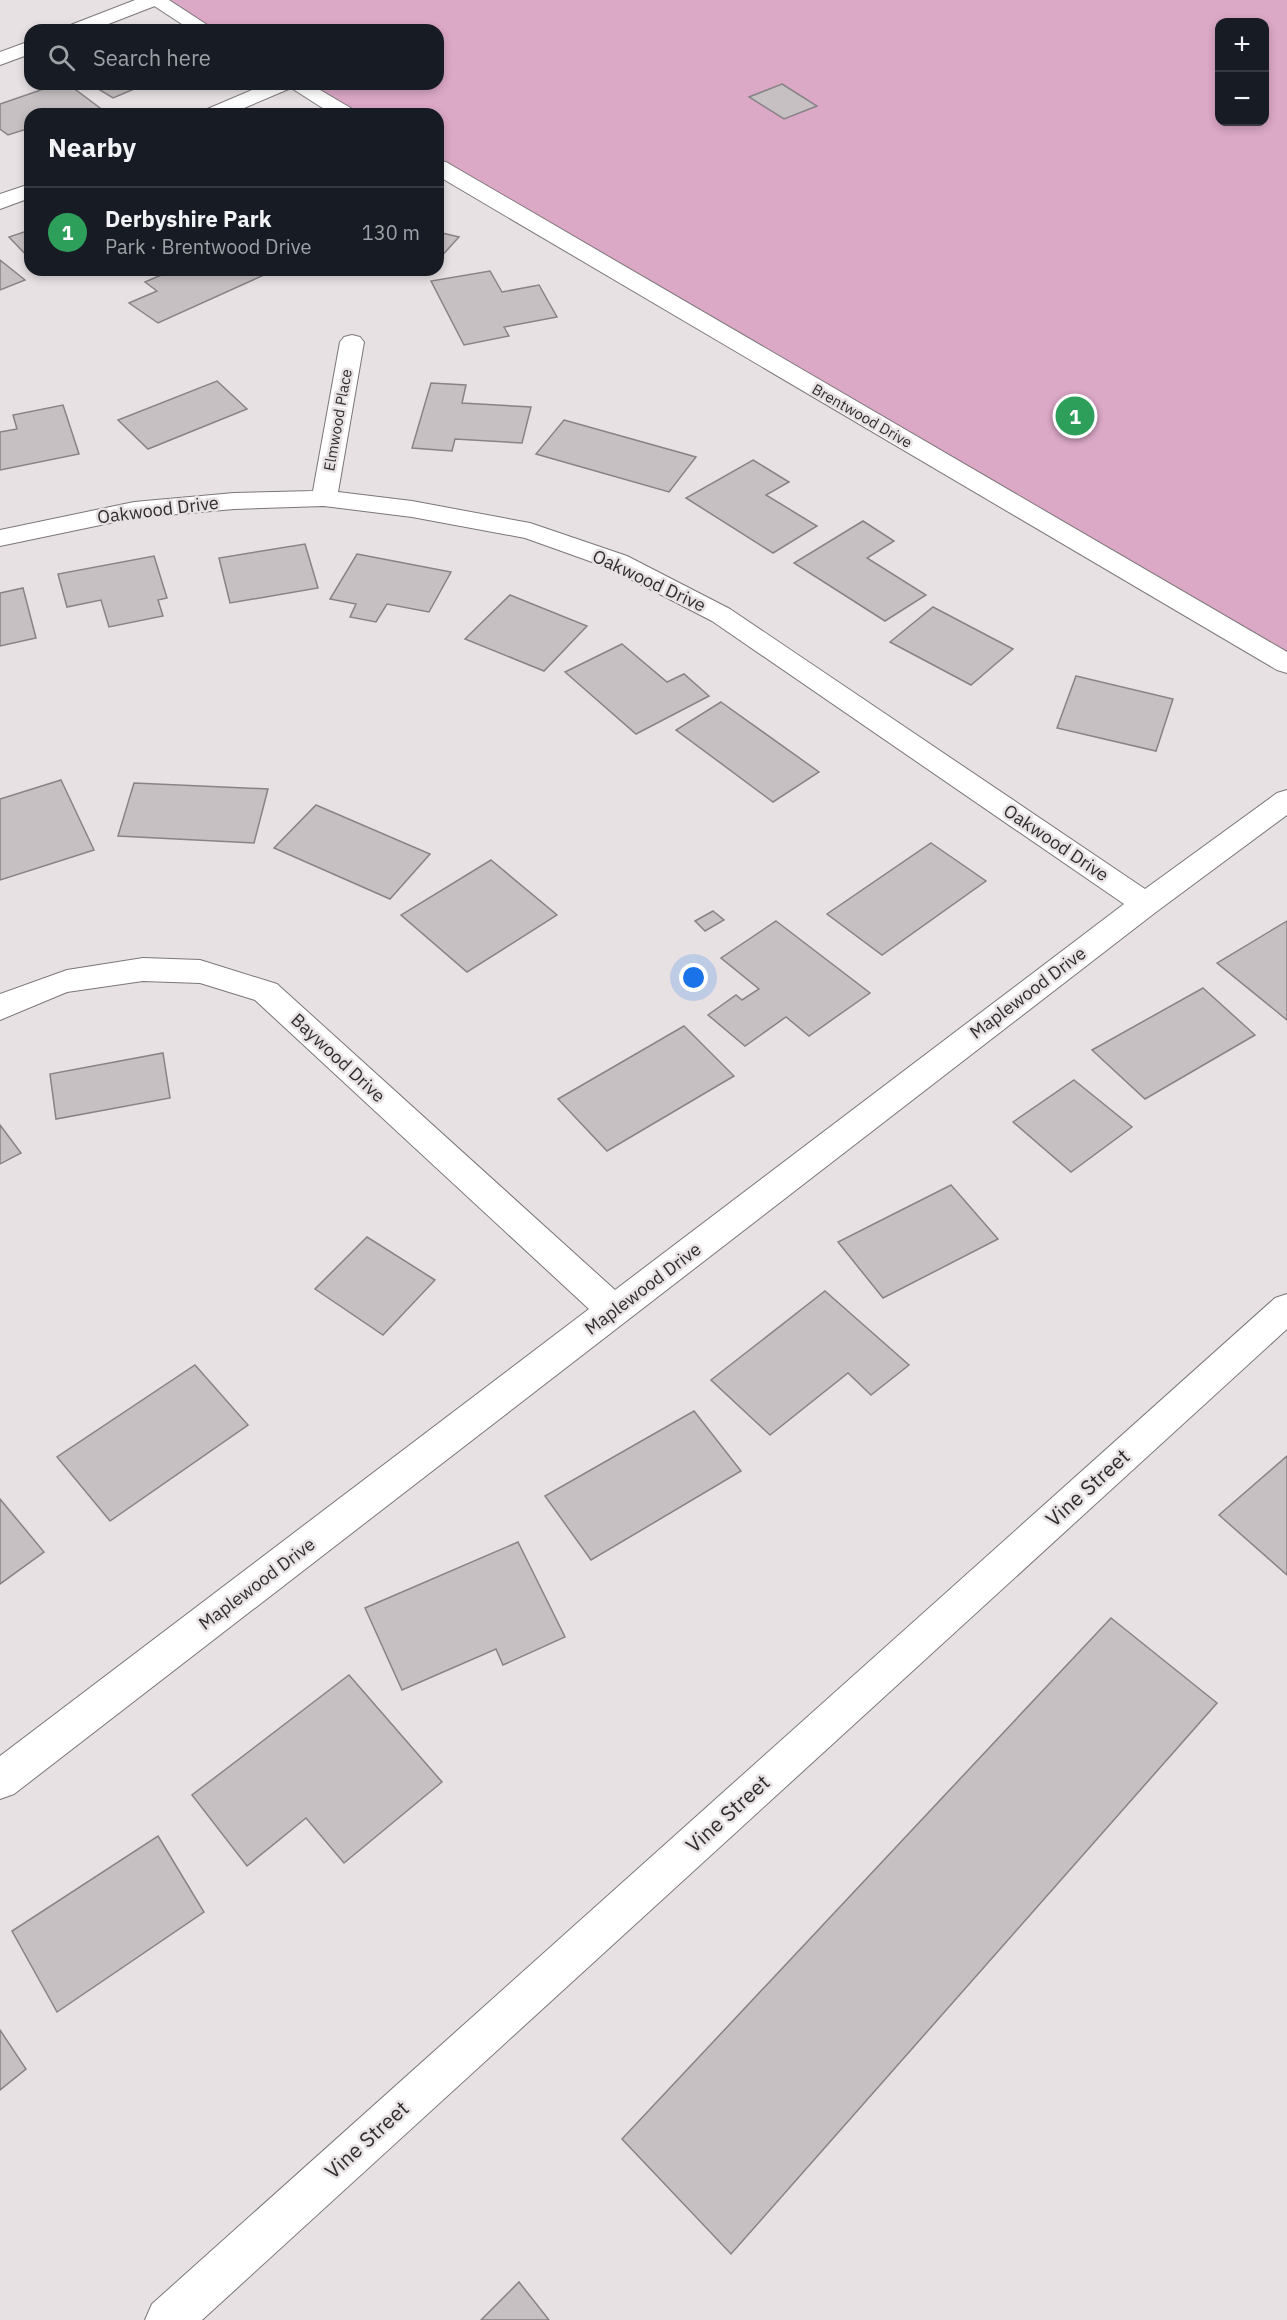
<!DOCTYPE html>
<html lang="en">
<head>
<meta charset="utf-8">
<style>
  body { margin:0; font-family:"IBM Plex Sans",sans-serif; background:#20242c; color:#f1f3f6 }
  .controls { position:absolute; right:18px; top:18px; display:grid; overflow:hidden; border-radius:12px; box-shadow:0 3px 9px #0003 }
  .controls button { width:54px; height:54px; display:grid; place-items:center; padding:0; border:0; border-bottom:2px solid #363941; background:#171b24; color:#f1f3f6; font:30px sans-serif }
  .you { position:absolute; left:694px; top:978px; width:21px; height:21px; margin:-15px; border:4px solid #fff; border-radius:50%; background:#1a73e8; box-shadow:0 0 0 9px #1a73e833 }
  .badge { display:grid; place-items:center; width:39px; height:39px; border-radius:50%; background:#d93025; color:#fff; font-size:20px; font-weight:700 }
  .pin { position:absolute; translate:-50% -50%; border:3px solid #fff; box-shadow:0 2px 6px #0006 }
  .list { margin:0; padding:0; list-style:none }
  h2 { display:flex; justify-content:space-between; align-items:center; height:78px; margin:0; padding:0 24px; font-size:26px }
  h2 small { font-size:20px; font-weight:400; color:#9ea1a6 }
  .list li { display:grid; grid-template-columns:39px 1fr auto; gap:18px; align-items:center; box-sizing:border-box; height:90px; padding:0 24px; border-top:2px solid #363941 }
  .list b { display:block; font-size:22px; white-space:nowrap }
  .list p { margin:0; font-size:20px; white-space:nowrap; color:#9ea1a6 }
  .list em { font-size:20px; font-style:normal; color:#9ea1a6 }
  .icon { flex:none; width:33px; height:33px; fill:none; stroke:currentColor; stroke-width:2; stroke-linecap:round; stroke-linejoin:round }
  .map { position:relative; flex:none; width:1287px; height:2320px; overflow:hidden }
  .search { position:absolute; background:#171b24; box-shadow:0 3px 9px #0003; left:24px; top:24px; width:420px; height:66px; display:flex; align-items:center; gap:15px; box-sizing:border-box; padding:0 21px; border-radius:18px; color:#9ea1a6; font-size:22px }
  .panel { position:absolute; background:#171b24; box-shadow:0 3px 9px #0003; left:24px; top:108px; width:420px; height:168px; border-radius:18px }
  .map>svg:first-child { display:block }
  .green { fill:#dba8c6; fill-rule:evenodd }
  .building { fill:#c6c0c3; stroke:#888386; stroke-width:1.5 }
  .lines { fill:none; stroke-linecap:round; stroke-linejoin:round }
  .street-casing { stroke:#7c7679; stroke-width:2 }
  .secondary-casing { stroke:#7c7679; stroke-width:2 }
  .street { fill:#fff; fill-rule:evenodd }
  .secondary { fill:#fff; fill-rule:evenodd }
  .labels { text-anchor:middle; stroke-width:5; stroke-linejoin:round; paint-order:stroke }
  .far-street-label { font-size:15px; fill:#2f2d2e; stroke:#e7e1e4 }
  .street-label { font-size:18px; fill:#2f2d2e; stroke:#e7e1e4 }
  .near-street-label { font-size:21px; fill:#2f2d2e; stroke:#e7e1e4 }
</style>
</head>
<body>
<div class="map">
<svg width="1287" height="2320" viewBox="0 0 1287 2320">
  <rect width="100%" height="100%" fill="#e7e1e4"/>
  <path class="green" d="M155 0H1287V664L438 167V114H347L295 84H438V30H205ZM1220 22H1264V122H1220Z"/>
  <g class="building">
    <path d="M58 84H68L108 114H78L75 112 30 114V128L8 135 0 129V104Z"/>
    <path d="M90 84H146L113 98Z"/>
    <path d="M782 84 817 106 784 119 749 97Z"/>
    <path d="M30 230V259L9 237Z"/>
    <path d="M438 232 459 237 438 260Z"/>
    <path d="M0 260 25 280 0 290Z"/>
    <path d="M173 270H275L158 323 129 303 157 291 145 282Z"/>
    <path d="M490 271 502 292 539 285 557 317 504 327 509 336 464 345 431 281Z"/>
    <path d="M217 381 247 409 148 449 118 420Z"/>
    <path d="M431 383 466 385 462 403 531 407 522 443 455 439 452 451 412 448Z"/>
    <path d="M63 405 79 454 0 470V432L17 429 13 415Z"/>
    <path d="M564 420 696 457 669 492 536 454Z"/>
    <path d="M753 460 789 482 766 495 817 526 773 553 686 498Z"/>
    <path d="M863 521 894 541 867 558 926 595 885 621 794 563Z"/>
    <path d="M305 544 318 588 230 603 219 558Z"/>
    <path d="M357 554 451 572 429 612 387 604 376 622 350 617 356 604 330 599Z"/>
    <path d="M154 556 167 598 158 600 163 616 109 627 101 600 67 607 58 574Z"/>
    <path d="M23 588 36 638 0 646V593Z"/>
    <path d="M510 595 587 626 544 671 465 639Z"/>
    <path d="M933 607 1013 649 971 685 890 642Z"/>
    <path d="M622 644 667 682 684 674 709 696 636 734 565 672Z"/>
    <path d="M1076 676 1173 699 1156 751 1057 728Z"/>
    <path d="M721 702 819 772 773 802 676 730Z"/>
    <path d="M61 780 94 850 0 880V799Z"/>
    <path d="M134 783 268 789 254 843 118 836Z"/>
    <path d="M316 805 430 854 390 899 274 848Z"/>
    <path d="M931 843 986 881 882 955 827 914Z"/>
    <path d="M491 860 557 915 467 972 401 915Z"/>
    <path d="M713 911 724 920 705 931 695 921Z"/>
    <path d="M776 921 870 993 809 1036 786 1017 745 1046 708 1015 736 995 742 1000 759 989 721 958Z"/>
    <path d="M1287 921V1020L1217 963Z"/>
    <path d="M1203 988 1255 1035 1145 1099 1092 1050Z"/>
    <path d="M684 1026 734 1076 607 1151 558 1099Z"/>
    <path d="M163 1053 170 1098 56 1119 50 1074Z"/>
    <path d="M1074 1080 1132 1127 1071 1172 1013 1122Z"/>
    <path d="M0 1125 21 1153 0 1164Z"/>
    <path d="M951 1185 998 1239 883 1298 838 1242Z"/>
    <path d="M367 1237 435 1280 383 1335 315 1289Z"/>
    <path d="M825 1291 909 1365 871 1395 848 1373 770 1435 711 1380Z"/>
    <path d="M195 1365 248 1425 110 1521 57 1457Z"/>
    <path d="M694 1411 741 1471 591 1560 545 1496Z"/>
    <path d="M1287 1456V1575L1219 1515Z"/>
    <path d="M0 1499 44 1552 0 1584Z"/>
    <path d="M518 1542 565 1637 503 1665 496 1649 402 1690 365 1608Z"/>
    <path d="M1111 1618 1217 1703 731 2254 622 2139Z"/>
    <path d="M349 1675 442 1782 344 1863 306 1818 247 1866 192 1795Z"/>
    <path d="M158 1836 204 1912 57 2012 12 1931Z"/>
    <path d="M0 2030 26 2069 0 2090Z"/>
    <path d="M519 2282 549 2320H481Z"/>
  </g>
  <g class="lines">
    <defs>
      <g id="street">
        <path d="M135 0H163L160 4 93 30H65L68 26Z"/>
        <path d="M30 41V54L0 65V52Z"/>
        <path d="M266 84H294L291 88 230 114H202L205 110Z"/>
        <path d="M30 184V198L0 209V194Z"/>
        <path d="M352 335 360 337 364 342 338 492 412 501 530 523 627 556 730 609 1145 889 1277 793 1287 790V815L1156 912 14 1794 0 1799V1756L589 1309 255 1000 200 983 143 981 67 992 0 1020V994L67 970 143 958 200 960 277 984 615 1290 1124 904 712 621 609 568 525 538 412 517 324 506 234 509 134 518 0 546V530L134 502 234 493 313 491 340 342 344 337Z"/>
        <path d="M1287 1294V1329L202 2320H145L152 2304 1275 1298Z"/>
      </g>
      <g id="secondary">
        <path d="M145 0H169L215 30H191Z"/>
        <path d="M285 84H310L354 110 357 114H332Z"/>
        <path d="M438 161 446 162 1287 652V673L1277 670 438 176Z"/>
      </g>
    </defs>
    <use href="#street" class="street-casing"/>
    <use href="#secondary" class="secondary-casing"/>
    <use href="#street" class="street"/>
    <use href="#secondary" class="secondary"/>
  </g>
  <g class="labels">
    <g class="far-street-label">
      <text transform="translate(862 416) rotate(30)" y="5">Brentwood Drive</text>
      <text transform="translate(338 420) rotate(-80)" y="5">Elmwood Place</text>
    </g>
    <g class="street-label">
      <text transform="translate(158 510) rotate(-7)" y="6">Oakwood Drive</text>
      <text transform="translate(649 581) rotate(25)" y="6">Oakwood Drive</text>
      <text transform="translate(1056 843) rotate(34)" y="6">Oakwood Drive</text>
      <text transform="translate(1028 993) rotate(-37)" y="6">Maplewood Drive</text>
      <text transform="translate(338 1058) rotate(43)" y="6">Baywood Drive</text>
      <text transform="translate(643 1289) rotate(-37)" y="6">Maplewood Drive</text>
      <text transform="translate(257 1584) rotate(-37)" y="6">Maplewood Drive</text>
    </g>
    <g class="near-street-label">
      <text transform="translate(1088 1488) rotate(-42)" y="7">Vine Street</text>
      <text transform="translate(728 1814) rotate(-42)" y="7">Vine Street</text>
      <text transform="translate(367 2140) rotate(-42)" y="7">Vine Street</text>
    </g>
  </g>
</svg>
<div class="controls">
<button>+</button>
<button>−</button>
</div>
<div class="you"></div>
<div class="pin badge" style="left:1075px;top:416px;background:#2e9e5b">1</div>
<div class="search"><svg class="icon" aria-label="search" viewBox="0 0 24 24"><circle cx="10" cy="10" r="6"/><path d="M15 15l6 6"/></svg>Search here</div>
<section class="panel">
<h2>Nearby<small></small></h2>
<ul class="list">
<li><span class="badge" style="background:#2e9e5b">1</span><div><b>Derbyshire Park</b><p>Park · Brentwood Drive</p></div><em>130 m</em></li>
</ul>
</section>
</div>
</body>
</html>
